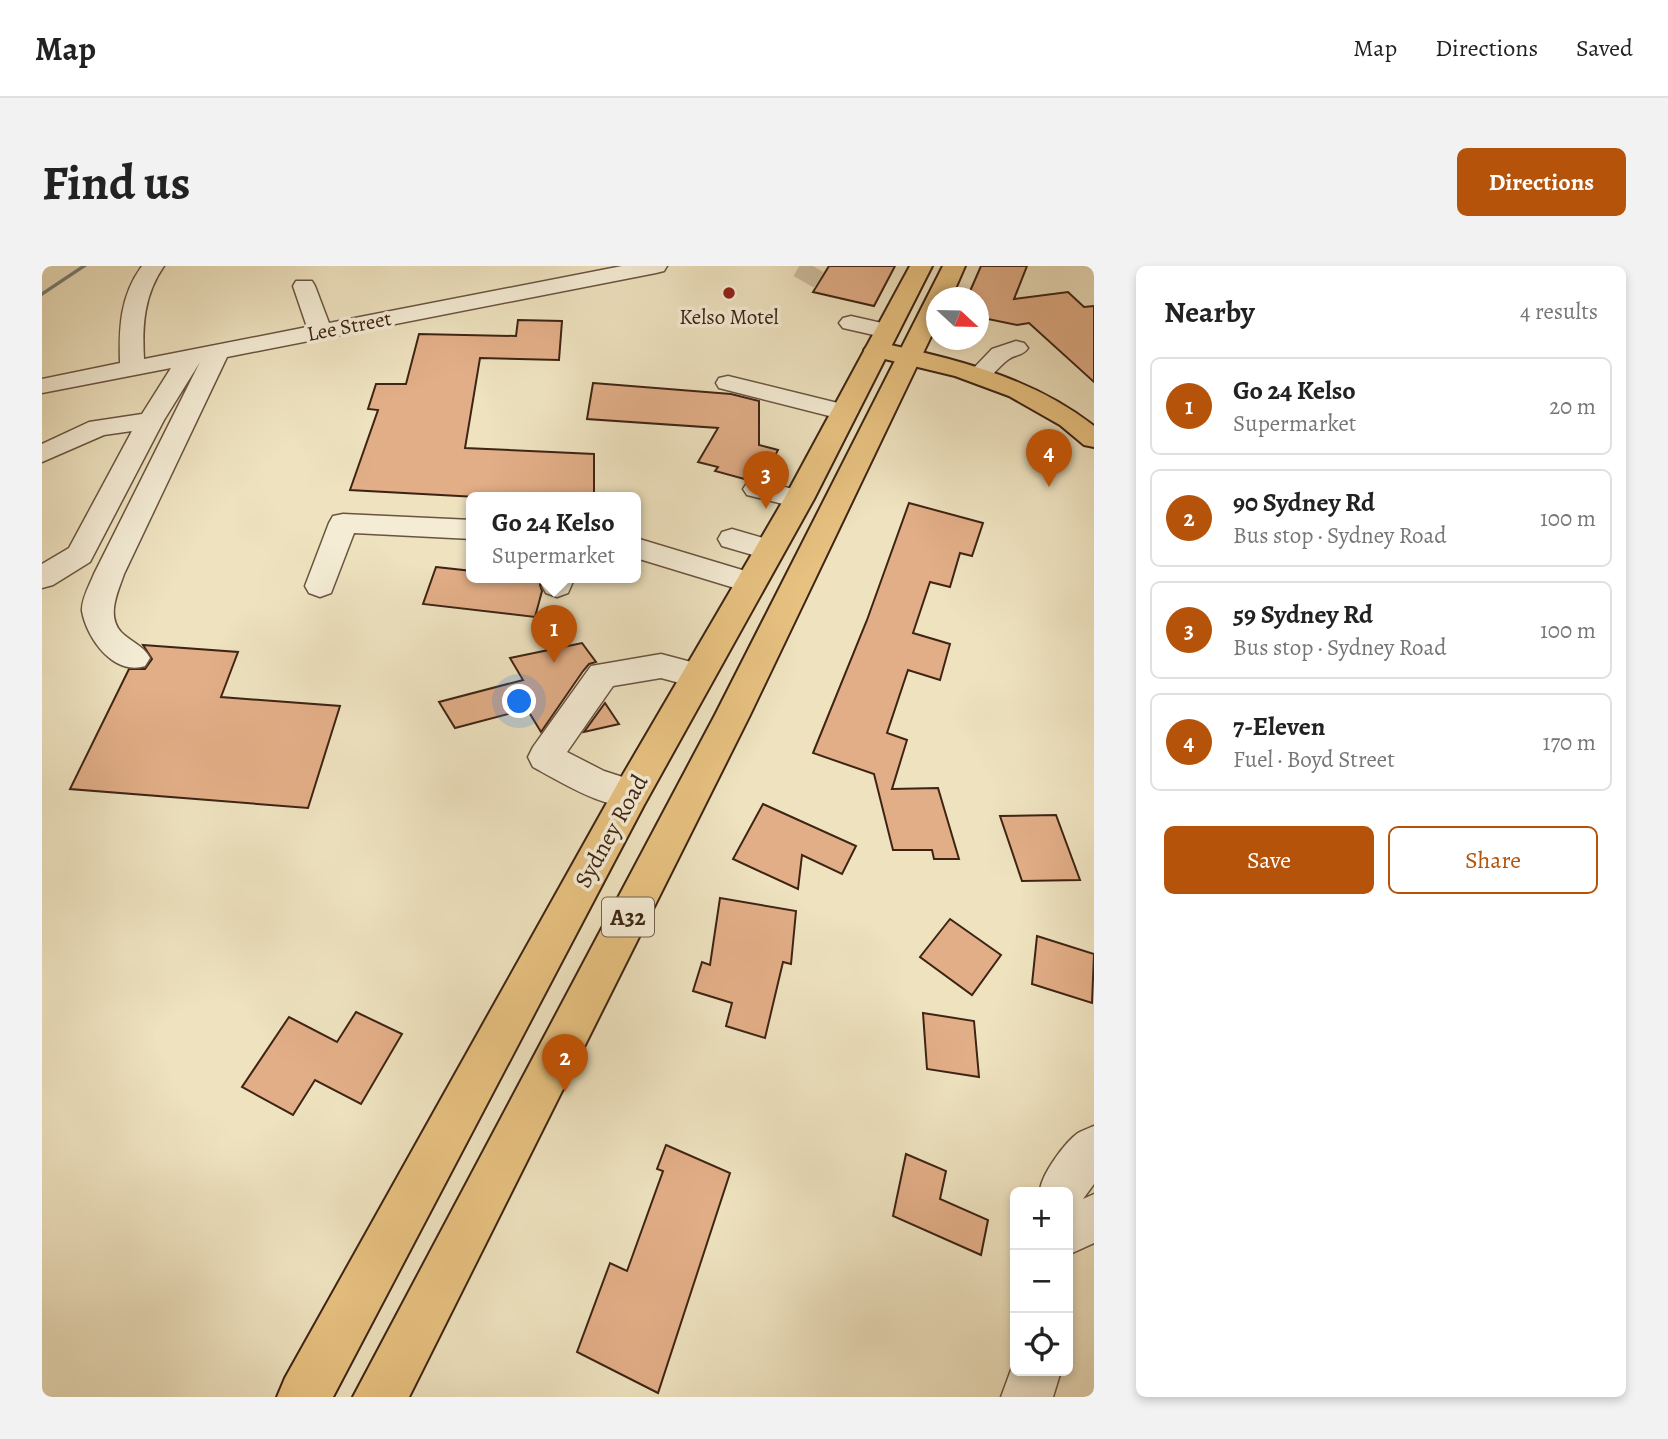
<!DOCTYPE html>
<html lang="en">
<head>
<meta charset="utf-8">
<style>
  body { margin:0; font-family:Alegreya,serif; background:#f2f2f2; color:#222 }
  .controls { position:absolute; right:21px; bottom:21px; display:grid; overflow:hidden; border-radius:10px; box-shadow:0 4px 10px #0003 }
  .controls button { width:63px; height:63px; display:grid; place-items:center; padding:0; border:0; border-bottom:2px solid #e0e0e0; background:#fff; color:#222; font:35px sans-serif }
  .compass { position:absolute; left:884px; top:21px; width:63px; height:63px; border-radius:50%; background:#fff; box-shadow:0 4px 10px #0003; rotate:112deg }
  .you { position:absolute; left:478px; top:436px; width:24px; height:24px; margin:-18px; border:5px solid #fff; border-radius:50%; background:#1a73e8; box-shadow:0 0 0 10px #1a73e833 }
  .badge { display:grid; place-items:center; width:46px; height:46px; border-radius:50%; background:#b45309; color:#fff; font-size:23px; font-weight:700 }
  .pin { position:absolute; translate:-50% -58px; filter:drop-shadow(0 2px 4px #0008) }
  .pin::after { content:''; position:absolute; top:37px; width:24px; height:21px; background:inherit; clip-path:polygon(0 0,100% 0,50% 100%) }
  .popup { position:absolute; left:424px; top:226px; width:175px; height:91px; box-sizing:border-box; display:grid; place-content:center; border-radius:10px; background:#fff; filter:drop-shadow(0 2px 5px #0005); font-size:23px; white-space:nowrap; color:#767676 }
  .popup b { font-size:26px; color:#222 }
  .popup::after { content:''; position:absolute; left:50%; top:100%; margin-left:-14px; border:14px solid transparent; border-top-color:#fff }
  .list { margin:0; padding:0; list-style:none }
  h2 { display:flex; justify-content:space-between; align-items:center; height:91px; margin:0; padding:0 28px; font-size:30px }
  h2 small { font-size:23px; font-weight:400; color:#767676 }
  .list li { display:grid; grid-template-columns:46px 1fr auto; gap:21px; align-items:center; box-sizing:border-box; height:98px; margin:0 14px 14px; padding:0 14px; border:2px solid #e0e0e0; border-radius:10px }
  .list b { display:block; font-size:26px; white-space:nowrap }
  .list p { margin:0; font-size:23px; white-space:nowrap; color:#767676 }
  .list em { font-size:23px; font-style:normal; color:#767676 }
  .actions { display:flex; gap:14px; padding:21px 28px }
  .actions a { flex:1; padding:16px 0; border:2px solid #b45309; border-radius:10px; text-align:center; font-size:24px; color:#b45309 }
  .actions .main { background:#b45309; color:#fff }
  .icon { flex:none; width:38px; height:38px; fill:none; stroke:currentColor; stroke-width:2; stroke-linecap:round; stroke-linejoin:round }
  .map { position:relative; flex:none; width:1052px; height:1131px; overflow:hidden; border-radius:10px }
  header { display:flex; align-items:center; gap:42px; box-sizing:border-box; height:98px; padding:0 35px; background:#fff; border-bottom:2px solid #e0e0e0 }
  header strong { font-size:33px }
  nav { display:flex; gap:38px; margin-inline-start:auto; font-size:24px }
  .intro { display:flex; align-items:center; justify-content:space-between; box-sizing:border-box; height:168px; padding:0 42px }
  h1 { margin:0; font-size:49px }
  .button { padding:18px 32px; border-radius:10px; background:#b45309; color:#fff; font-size:24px; font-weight:700 }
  main { display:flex; gap:42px; padding:0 42px }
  aside { flex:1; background:#fff; border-radius:10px; box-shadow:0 4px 10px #0003 }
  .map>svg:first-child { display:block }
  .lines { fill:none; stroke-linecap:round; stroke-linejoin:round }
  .stream { fill:#758073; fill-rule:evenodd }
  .building { fill:#e2ae87; stroke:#3e2414; stroke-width:2 }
  .minor-tunnel { stroke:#cbbc9d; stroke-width:24; stroke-dasharray:24 12; stroke-linecap:butt }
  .minor-casing { stroke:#6a543f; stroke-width:3 }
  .major-casing { stroke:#3e2414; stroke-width:4 }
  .highway-casing { stroke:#3e2414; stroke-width:4 }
  .minor { fill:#f4ecd5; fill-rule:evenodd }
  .major { fill:#e7c180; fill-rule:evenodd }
  .highway { fill:#e7c180; fill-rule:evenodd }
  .poi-dot { fill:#8f2418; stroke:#f4ecd5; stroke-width:2.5 }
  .labels { text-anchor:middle; stroke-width:7; stroke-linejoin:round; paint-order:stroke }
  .far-poi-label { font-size:21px; fill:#3e2414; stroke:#f4ecd5 }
  .far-street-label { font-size:21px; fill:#3e2414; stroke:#f4ecd5 }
  .shield { fill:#f4ecd5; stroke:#75604e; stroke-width:2 }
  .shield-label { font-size:23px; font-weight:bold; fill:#3e2414 }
  .street-label { font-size:24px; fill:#3e2414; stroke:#f4ecd5 }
</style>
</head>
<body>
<header>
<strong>Map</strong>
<nav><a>Map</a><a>Directions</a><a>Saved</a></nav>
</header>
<div class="intro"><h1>Find us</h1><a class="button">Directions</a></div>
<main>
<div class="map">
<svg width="1052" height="1131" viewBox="0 0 1052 1131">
  <rect width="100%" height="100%" fill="#eee2bf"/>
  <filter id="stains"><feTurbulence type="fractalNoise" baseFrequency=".00286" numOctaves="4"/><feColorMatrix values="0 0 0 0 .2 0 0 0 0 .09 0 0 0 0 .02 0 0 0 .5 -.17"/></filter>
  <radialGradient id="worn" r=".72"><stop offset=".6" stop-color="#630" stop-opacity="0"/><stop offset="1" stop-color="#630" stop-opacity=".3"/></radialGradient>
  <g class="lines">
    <path class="stream" d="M39 0H45L0 30V26Z"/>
  </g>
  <g class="building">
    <path d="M787 0H853L832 40 771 26Z"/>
    <path d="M939 0H985L972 33 1026 26 1042 41 1052 40V116L987 57 975 59 936 51V32H925Z"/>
    <path d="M476 54 520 55 517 94 438 92 423 182 552 188V231H435L308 224 336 144 326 143 334 118H364L377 68 474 70Z"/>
    <path d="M551 117 689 128 717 135V179L736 184 721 213 706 214 673 205 676 201 656 196 676 162 545 153Z"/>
    <path d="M867 237 941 257 930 290 918 287 908 321 888 316 871 367 908 378 898 414 866 404 845 467 865 474 850 523 896 522 917 593H892L890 584H851L832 508 771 487 825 354Z"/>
    <path d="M394 301 430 305V311H500L498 319 500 325 493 351 381 338Z"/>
    <path d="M540 377 554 396 547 398 541 405 499 466 485 443 413 462 397 436 481 414 468 392Z"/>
    <path d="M101 379 196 386 179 431 298 440 266 542 28 523 87 403H103L110 393Z"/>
    <path d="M563 437 577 458 542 466Z"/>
    <path d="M721 538 814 580 800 608 760 589 756 623 691 593Z"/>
    <path d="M1014 549 1038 614 980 615 958 550Z"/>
    <path d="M678 632 754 645 749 698 741 696 723 772 684 760 690 737 651 725 660 696 668 699Z"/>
    <path d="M908 653 959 689 930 729 878 691Z"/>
    <path d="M995 670 1052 688 1050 737 990 718Z"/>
    <path d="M314 746 360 768 319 838 273 814 251 849 200 821 247 751 295 776Z"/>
    <path d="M881 747 932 755 937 811 885 803Z"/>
    <path d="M624 879 688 907 616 1127 535 1086 568 997 585 1005 621 905 615 903Z"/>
    <path d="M864 888 904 905 898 933 946 954 939 989 851 950Z"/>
  </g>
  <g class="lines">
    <path class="minor-tunnel" d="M762 16 771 0"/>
    <defs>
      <g id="minor">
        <path d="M100 0H122C102 29 100 59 102 93L265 61 251 20 254 15H270L273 20 287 57 580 0H625L622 5 614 7 185 91 82 308C76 326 64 349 79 366 89 376 101 379 108 392L103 400C72 410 45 373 40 345 39 334 48 318 52 308L158 96 122 154 48 296 11 319 0 322V298L27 282 90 165 62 169 0 196V178L47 156 100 148 129 102 0 127V113L78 97C77 62 78 30 100 0Z"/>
        <path d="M809 50 853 60 857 65 853 70 845 72 801 62 797 57 801 52Z"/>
        <path d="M974 75 982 77 986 82C981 90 974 88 967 93 952 103 950 118 929 113L926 108 950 83Z"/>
        <path d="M686 110 812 141 816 146 812 151 803 154 677 122 674 117 677 112Z"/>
        <path d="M715 214 767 227 771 233 767 239 757 242 705 229 701 223 705 217Z"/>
        <path d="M301 248 430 254V273L312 267 289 327 278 331 267 327 263 320 287 257 291 250Z"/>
        <path d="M690 263 738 277 743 284 738 291 728 294 680 280 676 273 680 266Z"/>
        <path d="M594 272 720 310 724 317 720 324 709 327 594 292Z"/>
        <path d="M503 311H533L526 327 515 331 504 327 500 320Z"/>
        <path d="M619 388 668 401 672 410 668 419 656 422 619 412 571 420 525 486 562 505 602 518 607 528 602 538C570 549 519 516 491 501L486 491 491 481 549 400Z"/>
        <path d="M1052 860V918L1041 933 1052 928V977L1026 989V926H998C998 910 1023 876 1036 867 1041 864 1047 862 1052 860Z"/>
        <path d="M973 1093V1105H1019L1011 1131H959Z"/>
      </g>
      <path id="major" d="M835 76C912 93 988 110 1052 160V181L1042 179 1018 159 967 130 913 110 826 89 822 84 826 79Z"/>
      <g id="highway">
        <path d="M868 0H890L772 233 602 539 291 1131H235L243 1112 576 517 742 233Z"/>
        <path d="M901 0H923L909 32H894V60L708 449 367 1131H311L673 449Z"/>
      </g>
    </defs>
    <use href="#minor" class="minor-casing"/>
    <use href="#major" class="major-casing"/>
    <use href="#highway" class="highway-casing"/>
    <use href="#minor" class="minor"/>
    <use href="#major" class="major"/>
    <use href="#highway" class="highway"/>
  </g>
  <circle class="poi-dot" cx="687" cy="27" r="7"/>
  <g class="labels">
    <g class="far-poi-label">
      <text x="687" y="58">Kelso Motel</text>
    </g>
    <g class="far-street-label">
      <text transform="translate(307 60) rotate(-11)" y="7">Lee Street</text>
    </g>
    <rect class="shield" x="560" y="631.5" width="52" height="39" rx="5"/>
    <g class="shield-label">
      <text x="586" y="659">A32</text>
    </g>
    <g class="street-label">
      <text transform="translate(569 565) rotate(-61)" y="8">Sydney Road</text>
    </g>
  </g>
  <rect width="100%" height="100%" filter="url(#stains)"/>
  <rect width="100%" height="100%" fill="url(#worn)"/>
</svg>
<div class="controls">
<button>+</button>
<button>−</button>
<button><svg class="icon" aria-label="locate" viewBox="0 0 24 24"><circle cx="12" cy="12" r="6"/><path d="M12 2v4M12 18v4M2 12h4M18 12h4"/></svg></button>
</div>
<svg class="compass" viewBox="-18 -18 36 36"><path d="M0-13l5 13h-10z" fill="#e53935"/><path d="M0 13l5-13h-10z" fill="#767676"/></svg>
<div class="you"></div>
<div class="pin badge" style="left:512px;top:397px">1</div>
<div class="popup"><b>Go 24 Kelso</b>Supermarket</div>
<div class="pin badge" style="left:523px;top:826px">2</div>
<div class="pin badge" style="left:724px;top:243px">3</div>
<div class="pin badge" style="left:1007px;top:221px">4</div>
</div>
<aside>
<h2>Nearby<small>4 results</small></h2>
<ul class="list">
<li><span class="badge">1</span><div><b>Go 24 Kelso</b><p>Supermarket</p></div><em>20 m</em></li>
<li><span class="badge">2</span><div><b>90 Sydney Rd</b><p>Bus stop · Sydney Road</p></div><em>100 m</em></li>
<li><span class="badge">3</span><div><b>59 Sydney Rd</b><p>Bus stop · Sydney Road</p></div><em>100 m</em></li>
<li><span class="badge">4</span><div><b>7-Eleven</b><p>Fuel · Boyd Street</p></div><em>170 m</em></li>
</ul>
<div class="actions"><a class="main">Save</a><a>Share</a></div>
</aside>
</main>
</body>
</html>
